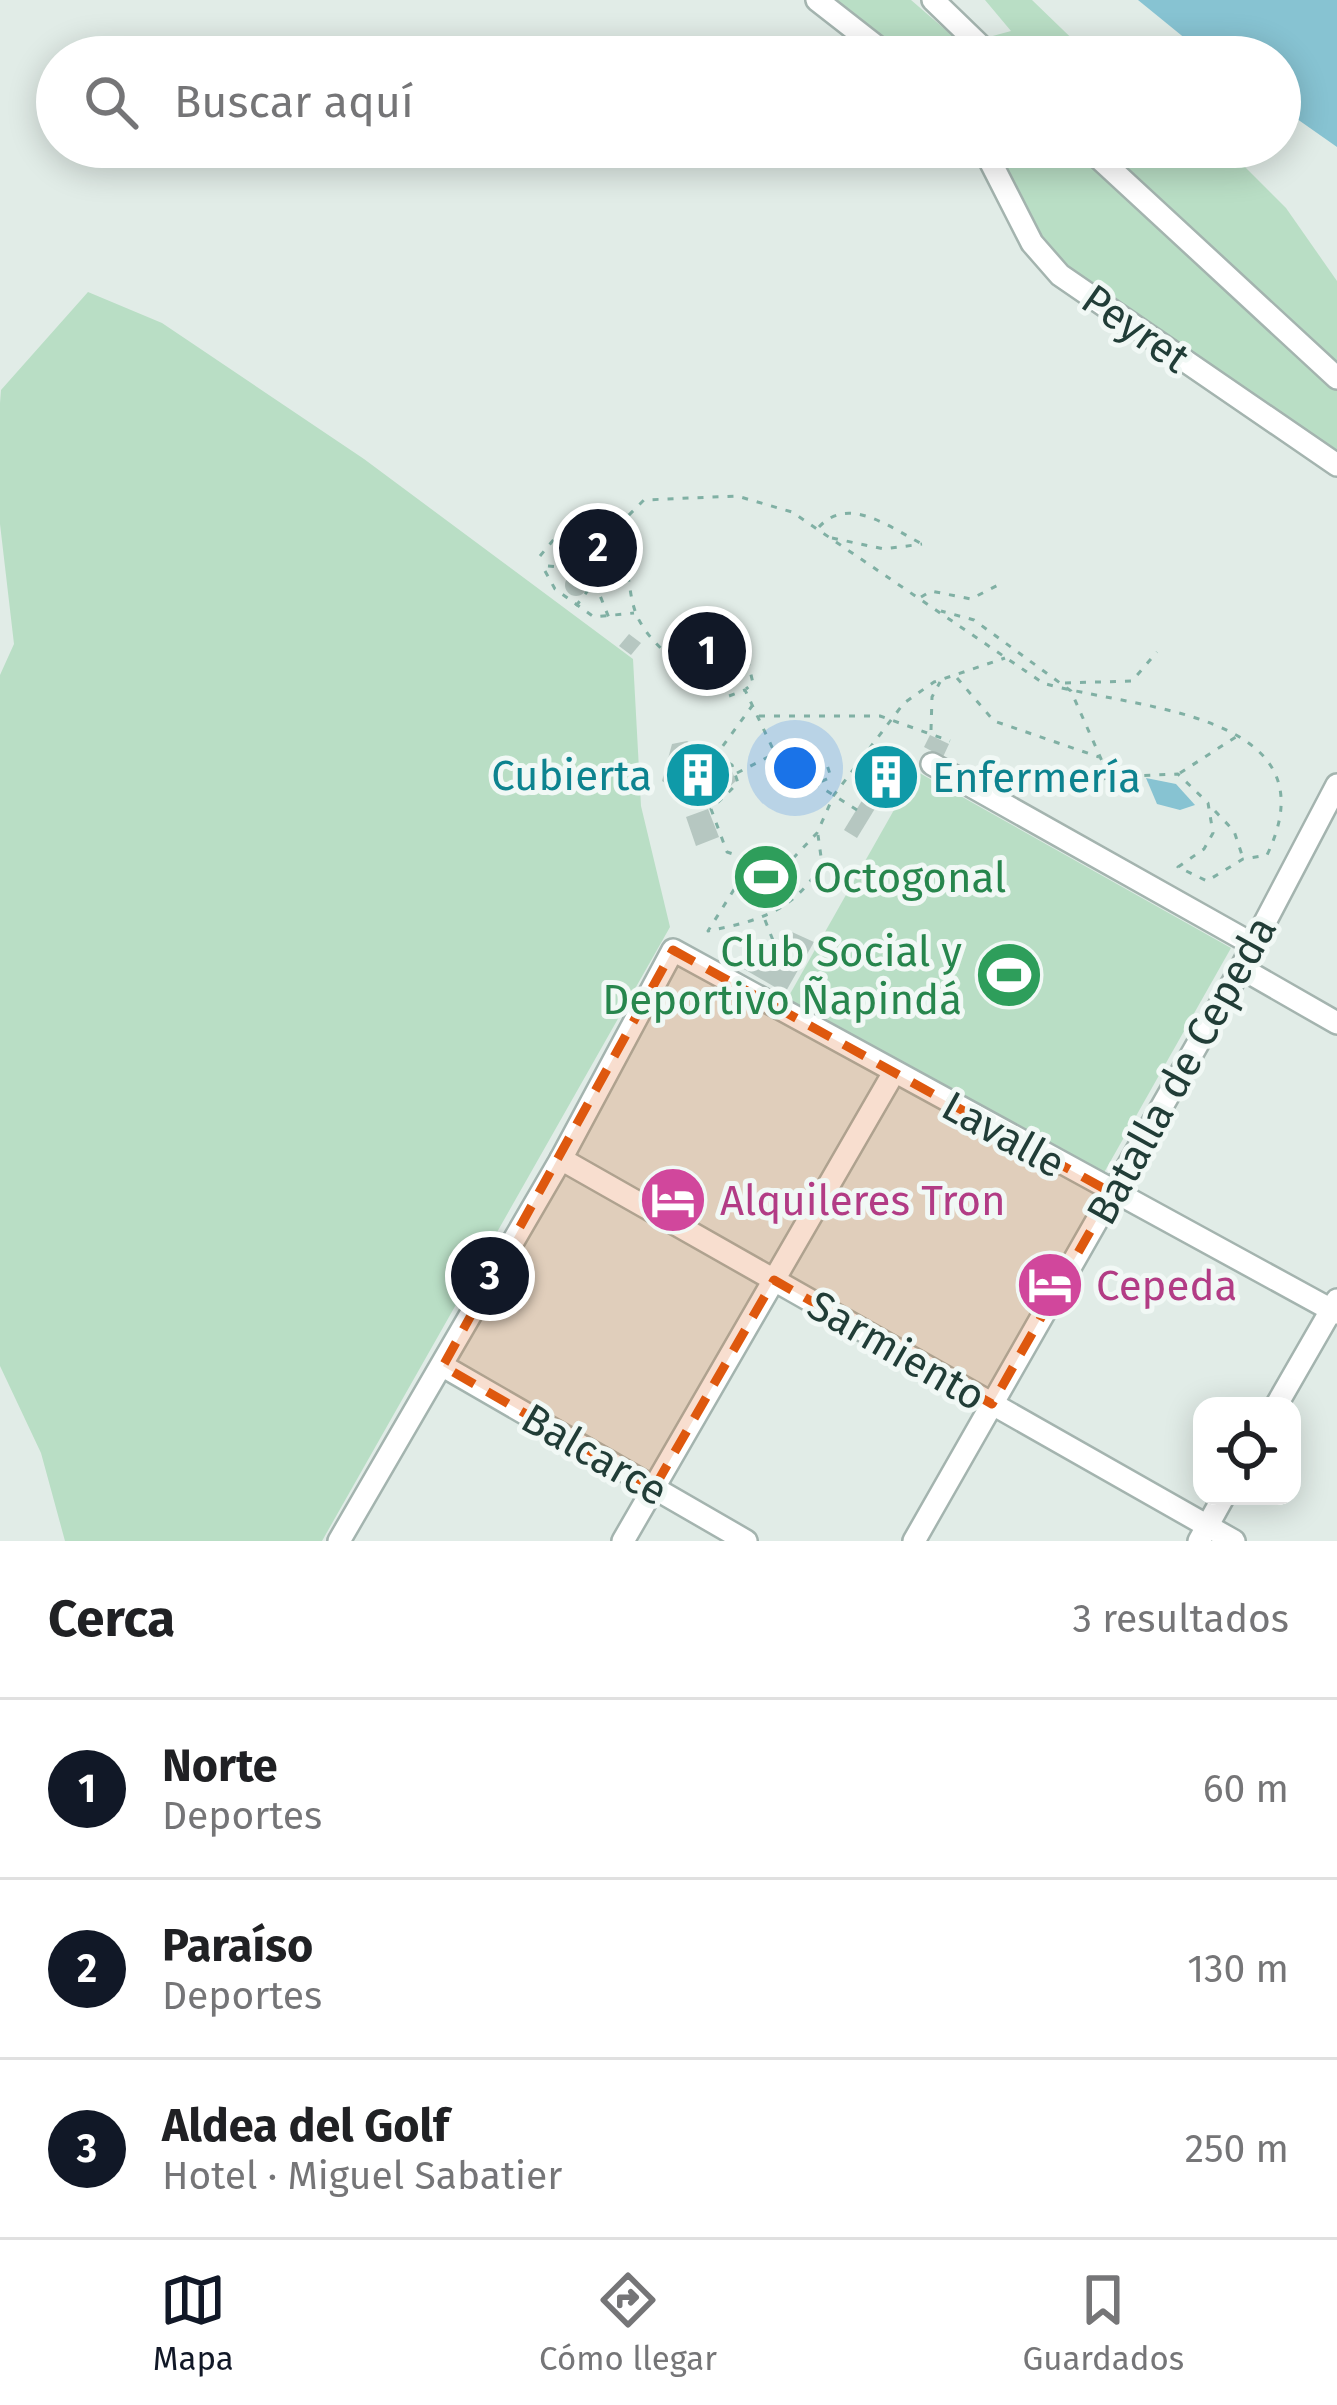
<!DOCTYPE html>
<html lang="es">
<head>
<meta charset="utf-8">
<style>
  body { margin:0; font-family:"Fira Sans",sans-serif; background:#f6f6f6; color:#202124 }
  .controls { position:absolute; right:36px; bottom:36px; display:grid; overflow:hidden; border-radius:24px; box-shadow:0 6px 30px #0003 }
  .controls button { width:108px; height:108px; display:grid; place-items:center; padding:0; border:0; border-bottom:3px solid #e0e0e0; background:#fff; color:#202124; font:60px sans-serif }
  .you { position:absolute; left:795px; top:768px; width:42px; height:42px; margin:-30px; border:9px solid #fff; border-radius:50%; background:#1a73e8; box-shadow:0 0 0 18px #1a73e833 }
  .badge { display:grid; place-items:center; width:78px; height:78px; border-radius:50%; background:#111827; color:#fff; font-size:39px; font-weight:700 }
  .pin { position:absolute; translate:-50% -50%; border:6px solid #fff; box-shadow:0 3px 12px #0006 }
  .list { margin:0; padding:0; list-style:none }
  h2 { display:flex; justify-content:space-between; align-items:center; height:156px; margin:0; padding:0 48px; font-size:51px }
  h2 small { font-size:39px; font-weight:400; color:#757577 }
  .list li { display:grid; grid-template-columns:78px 1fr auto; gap:36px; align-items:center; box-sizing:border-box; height:180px; padding:0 48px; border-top:3px solid #e0e0e0 }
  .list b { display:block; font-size:45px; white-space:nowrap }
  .list p { margin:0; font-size:39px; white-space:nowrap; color:#757577 }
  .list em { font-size:39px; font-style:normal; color:#757577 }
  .icon { flex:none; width:66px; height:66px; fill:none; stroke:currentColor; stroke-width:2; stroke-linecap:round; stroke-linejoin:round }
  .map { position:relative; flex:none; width:1337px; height:1541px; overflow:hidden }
  .search { position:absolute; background:#fff; box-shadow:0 6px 30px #0003; left:36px; right:36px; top:36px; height:132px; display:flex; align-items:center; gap:30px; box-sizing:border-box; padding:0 42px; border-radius:66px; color:#757577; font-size:45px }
  .sheet { height:696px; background:#fff }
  nav { display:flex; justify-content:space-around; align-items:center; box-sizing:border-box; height:168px; border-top:3px solid #e0e0e0; background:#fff; font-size:33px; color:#757577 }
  nav a { display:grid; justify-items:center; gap:6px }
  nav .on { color:#111827 }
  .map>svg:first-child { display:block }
  .green { fill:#b9dec5 }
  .water { fill:#87c3d2 }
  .building { fill:#b6c7c1 }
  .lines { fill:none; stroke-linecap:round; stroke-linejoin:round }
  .minor-casing { stroke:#a4b4af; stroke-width:26 }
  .path { stroke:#80b0a4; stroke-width:3; stroke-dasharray:6 9; stroke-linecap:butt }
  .minor { stroke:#fff; stroke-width:21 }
  .marked { fill:#de580e; fill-opacity:0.2; stroke:#de580e; stroke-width:9; stroke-dasharray:24 15; stroke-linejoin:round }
  .labels { text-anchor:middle; stroke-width:10; stroke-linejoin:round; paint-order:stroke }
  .street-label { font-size:42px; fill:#213d37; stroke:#f1f8f5 }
  .culture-label { font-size:42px; fill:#0d838f; stroke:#f1f8f5; text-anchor:end }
  .leisure-label { font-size:42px; fill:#27864d; stroke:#f1f8f5; text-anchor:start }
  .hotel-label { font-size:42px; fill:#b23c85; stroke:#f1f8f5; text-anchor:start }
</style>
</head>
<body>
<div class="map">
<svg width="1337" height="1541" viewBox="0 0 1337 1541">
  <rect width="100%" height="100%" fill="#e1ece7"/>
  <g class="green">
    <path d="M835 0H911L977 57H906Z"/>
    <path d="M985 0H1032L1091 57H1010L989 37 1011 31Z"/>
    <path d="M996 147H1069L1337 389V455L1104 297 1063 262 1031 222Z"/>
    <path d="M1105 147 1229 151 1286 208 1337 281V367Z"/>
    <path d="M88 292 162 323 364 459 633 659 641 806 670 927 322 1541H65L41 1453 0 1366V675L14 644 0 524V403L1 390Z"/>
    <path d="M916 771 1231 948 1101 1178 786 1001Z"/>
  </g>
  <g class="water">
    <path d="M1138 0H1337V147L1280 107V57H1208Z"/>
    <path d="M1146 778 1176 784 1195 805 1180 810 1157 804Z"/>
  </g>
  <g class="building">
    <circle cx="576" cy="585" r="11"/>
    <path d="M687 617 695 626 674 655 667 653 664 639Z"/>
    <path d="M629 634 641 643 631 655 619 646Z"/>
    <path d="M930 735 949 744 943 757 924 747Z"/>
    <path d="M687 741 731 769 736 781 706 807 662 781 672 744Z"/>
    <path d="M886 764 898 771 883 795 871 788Z"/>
    <path d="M866 794 879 802 857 838 844 830Z"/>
    <path d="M708 809 719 837 696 846 686 817Z"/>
    <path d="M792 932 814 942 785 993 737 965 759 948 787 942Z"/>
  </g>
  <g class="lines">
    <defs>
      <g id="minor">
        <path d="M817 0 890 57"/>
        <path d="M933 0 992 57"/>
        <path d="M983 147 1032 243 1060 275 1337 465"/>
        <path d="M1087 147 1337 378"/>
        <path d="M932 764 1254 945"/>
        <path d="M1241 968 1337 1023"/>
        <path d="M561 1159 1234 1541"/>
        <path d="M443 1366 746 1541"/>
        <path d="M1276 1406 1337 1300"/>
        <path d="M339 1541 561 1159 673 950 1337 1313"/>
        <path d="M623 1541 893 1074"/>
        <path d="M914 1541 1241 968 1337 785"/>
        <path d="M1199 1541 1224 1496"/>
      </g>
    </defs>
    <use href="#minor" class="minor-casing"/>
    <g class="path">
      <path d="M602 523 615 538"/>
      <path d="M819 527C849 494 892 529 924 545"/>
      <path d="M832 538 884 549 922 544"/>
      <path d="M540 556 555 538 627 512"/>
      <circle cx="602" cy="572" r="12"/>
      <path d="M548 566 591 570 583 545 586 528"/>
      <path d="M545 571 555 589 594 617 634 613"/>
      <path d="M595 583 609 618"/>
      <path d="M921 597 931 591 971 599 1002 583"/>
      <path d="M576 606 592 585"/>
      <path d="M691 667 696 636 707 627C744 620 746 656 753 683L746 689"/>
      <path d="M957 678 994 721 1099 757"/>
      <path d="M709 680 722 662 744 656"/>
      <path d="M1065 683 1132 681 1157 652"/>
      <path d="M759 716H880L950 741"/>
      <path d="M931 730 932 697 940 682"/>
      <path d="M789 745 808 785"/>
      <path d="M775 748 789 744 827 765 831 777 818 783"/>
      <path d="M716 755 732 765 738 783 711 809 727 852 782 870 817 833 834 795 904 703 934 682 1005 658"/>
      <path d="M714 758 752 706"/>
      <path d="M856 772 874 783"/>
      <path d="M737 773 770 756"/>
      <path d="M1180 773 1242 733"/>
      <path d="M1049 776 1071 789 1107 778"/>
      <path d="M857 810 816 784 798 786 771 769 773 749 745 690 729 696C695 673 655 654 637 616 626 590 633 567 614 546L618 526 644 500 737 496 792 512 1043 683C1129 709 1337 710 1267 855L1243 859 1207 881 1178 867 1204 849 1213 833 1208 803 1178 774 1109 777 1071 691 974 620 941 611"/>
      <path d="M1215 811 1234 831 1243 858"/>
      <path d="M750 864 708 931C759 921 794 911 822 864L818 835"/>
      <path d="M765 920 774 943"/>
    </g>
    <use href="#minor" class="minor"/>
  </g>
  <path class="marked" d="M673 950 1112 1193 992 1404 774 1280 654 1488 443 1366Z"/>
  <defs>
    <symbol id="building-disc" viewBox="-11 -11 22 22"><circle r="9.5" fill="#0f9aa8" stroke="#f1f8f5"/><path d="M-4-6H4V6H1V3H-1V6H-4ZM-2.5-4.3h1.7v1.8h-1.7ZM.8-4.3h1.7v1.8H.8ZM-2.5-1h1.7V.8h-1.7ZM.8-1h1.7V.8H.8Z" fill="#fff"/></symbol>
    <symbol id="stadium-disc" viewBox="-11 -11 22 22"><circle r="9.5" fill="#2e9e5b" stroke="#f1f8f5"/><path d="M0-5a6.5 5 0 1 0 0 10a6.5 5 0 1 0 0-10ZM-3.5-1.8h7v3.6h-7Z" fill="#fff"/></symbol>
    <symbol id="hotel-disc" viewBox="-11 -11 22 22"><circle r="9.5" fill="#d1479c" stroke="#f1f8f5"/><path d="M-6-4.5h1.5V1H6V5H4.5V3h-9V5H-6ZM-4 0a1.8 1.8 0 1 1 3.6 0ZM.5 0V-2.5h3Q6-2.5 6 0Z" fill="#fff"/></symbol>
  </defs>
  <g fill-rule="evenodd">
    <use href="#building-disc" x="660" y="737" width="76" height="76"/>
    <use href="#building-disc" x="848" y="739" width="76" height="76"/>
    <use href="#stadium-disc" x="728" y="839" width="76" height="76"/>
    <use href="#stadium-disc" x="971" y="937" width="76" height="76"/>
    <use href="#hotel-disc" x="635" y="1162" width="76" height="76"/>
    <use href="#hotel-disc" x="1012" y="1247" width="76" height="76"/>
  </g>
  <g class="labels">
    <g class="street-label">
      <text transform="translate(1136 328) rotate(35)" y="15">Peyret</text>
      <text transform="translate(1181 1070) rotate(-61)" y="15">Batalla de Cepeda</text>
      <text transform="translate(1004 1134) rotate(29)" y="15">Lavalle</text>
      <text transform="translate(897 1350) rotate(30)" y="15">Sarmiento</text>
      <text transform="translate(595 1454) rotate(30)" y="15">Balcarce</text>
    </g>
    <g class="culture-label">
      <text x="652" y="790">Cubierta</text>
      <text x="932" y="792" text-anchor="start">Enfermería</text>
    </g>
    <g class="leisure-label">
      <text x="813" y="892">Octogonal</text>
      <text x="962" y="966" text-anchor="end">Club Social y<tspan x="962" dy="48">Deportivo Ñapindá</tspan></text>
    </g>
    <g class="hotel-label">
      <text x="720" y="1215">Alquileres Tron</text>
      <text x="1096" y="1300">Cepeda</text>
    </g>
  </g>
</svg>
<div class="controls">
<button><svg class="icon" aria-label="locate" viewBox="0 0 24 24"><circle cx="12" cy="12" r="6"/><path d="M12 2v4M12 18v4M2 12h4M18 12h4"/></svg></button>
</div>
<div class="you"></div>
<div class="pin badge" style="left:707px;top:651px">1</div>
<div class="pin badge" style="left:598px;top:548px">2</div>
<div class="pin badge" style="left:490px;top:1276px">3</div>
<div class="search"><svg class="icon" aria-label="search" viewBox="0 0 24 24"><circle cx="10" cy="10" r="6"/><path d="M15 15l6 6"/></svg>Buscar aquí</div>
</div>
<section class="sheet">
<h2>Cerca<small>3 resultados</small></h2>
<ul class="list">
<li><span class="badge">1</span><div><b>Norte</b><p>Deportes</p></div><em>60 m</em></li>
<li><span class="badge">2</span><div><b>Paraíso</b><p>Deportes</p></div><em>130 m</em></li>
<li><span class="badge">3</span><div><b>Aldea del Golf</b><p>Hotel · Miguel Sabatier</p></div><em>250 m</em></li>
</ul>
</section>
<nav>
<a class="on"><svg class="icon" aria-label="map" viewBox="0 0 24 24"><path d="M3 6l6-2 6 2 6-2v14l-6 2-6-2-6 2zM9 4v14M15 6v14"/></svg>Mapa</a>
<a><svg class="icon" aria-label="directions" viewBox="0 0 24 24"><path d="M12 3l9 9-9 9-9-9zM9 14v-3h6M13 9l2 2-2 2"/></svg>Cómo llegar</a>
<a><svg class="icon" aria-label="saved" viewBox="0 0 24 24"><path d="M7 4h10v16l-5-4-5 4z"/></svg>Guardados</a>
</nav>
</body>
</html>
